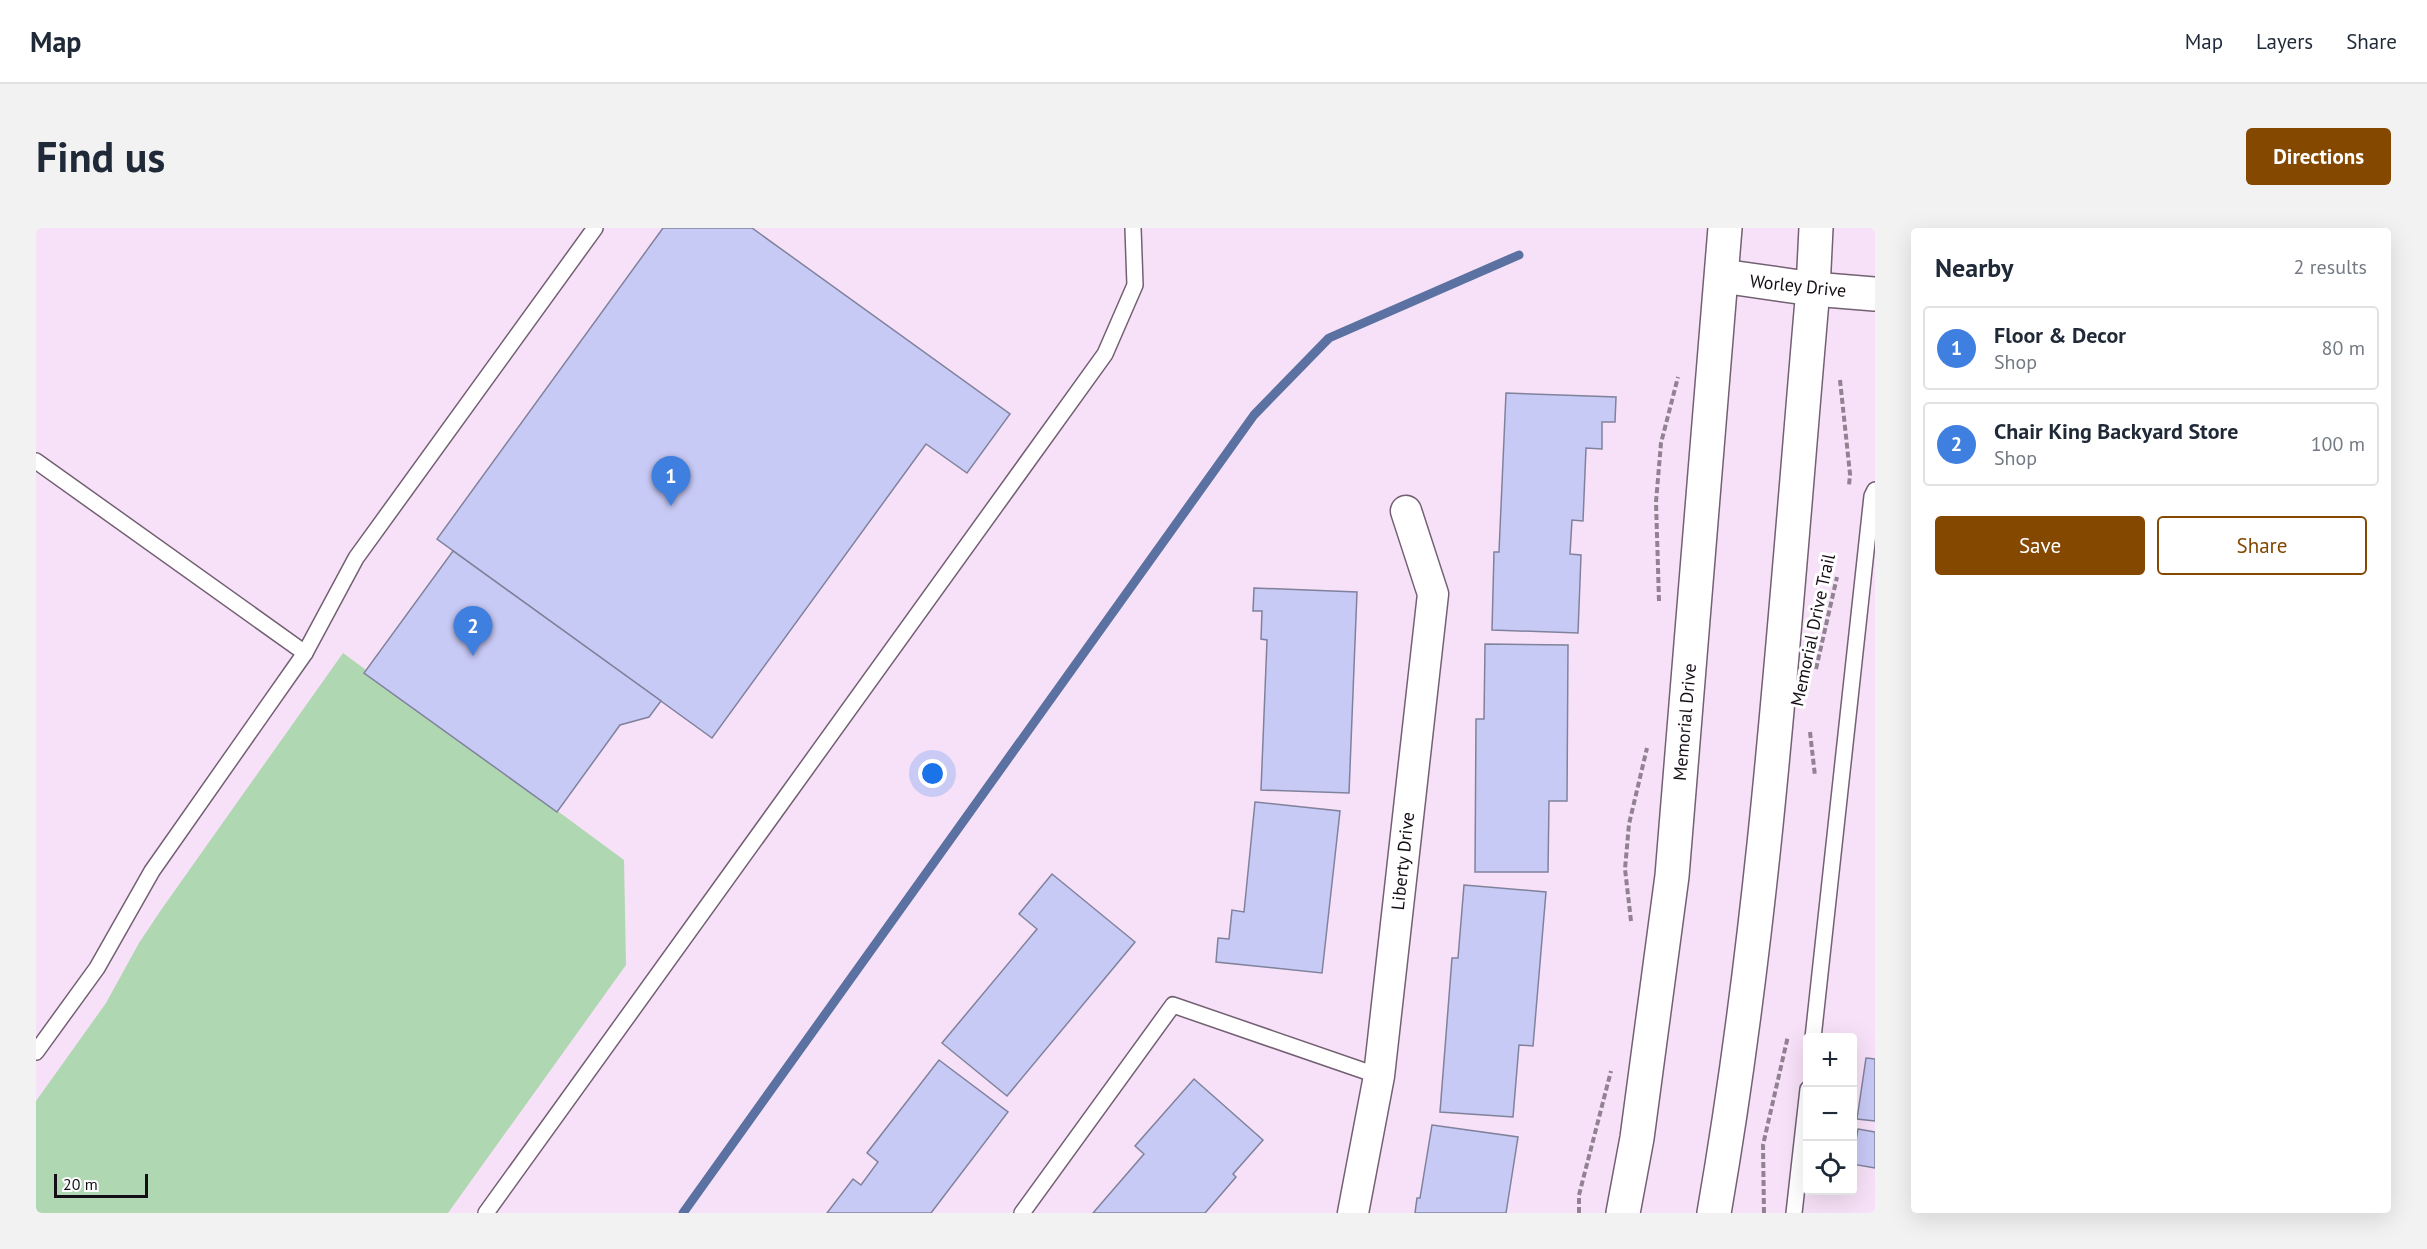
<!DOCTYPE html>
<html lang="en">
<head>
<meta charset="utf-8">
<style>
  body { margin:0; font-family:"PT Sans",sans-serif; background:#f2f2f3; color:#1f2937 }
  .controls { position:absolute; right:18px; bottom:18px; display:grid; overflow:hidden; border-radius:6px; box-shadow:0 6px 24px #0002 }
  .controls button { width:54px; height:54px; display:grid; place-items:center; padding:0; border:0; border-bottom:2px solid #e0e1e3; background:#fff; color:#1f2937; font:30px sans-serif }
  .scale { position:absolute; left:18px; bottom:15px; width:94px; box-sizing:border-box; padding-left:6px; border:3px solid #160e16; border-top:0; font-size:16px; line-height:21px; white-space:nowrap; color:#160e16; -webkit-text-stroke:4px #fff; paint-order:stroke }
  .you { position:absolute; left:897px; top:546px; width:21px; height:21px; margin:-15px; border:4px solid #fff; border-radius:50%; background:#1a73e8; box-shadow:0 0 0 9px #1a73e833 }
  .badge { display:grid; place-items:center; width:39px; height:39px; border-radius:50%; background:#844801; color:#fff; font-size:20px; font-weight:700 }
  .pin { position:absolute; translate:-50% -50px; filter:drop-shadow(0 2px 3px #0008) }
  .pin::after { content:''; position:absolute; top:32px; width:21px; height:18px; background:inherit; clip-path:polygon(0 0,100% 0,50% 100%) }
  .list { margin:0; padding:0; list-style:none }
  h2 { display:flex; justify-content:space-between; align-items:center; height:78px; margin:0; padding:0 24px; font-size:26px }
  h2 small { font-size:20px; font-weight:400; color:#747a83 }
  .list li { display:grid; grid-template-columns:39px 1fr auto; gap:18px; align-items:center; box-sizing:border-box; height:84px; margin:0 12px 12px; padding:0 12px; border:2px solid #e0e1e3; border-radius:6px }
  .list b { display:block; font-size:22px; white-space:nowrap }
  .list p { margin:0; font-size:20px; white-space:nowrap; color:#747a83 }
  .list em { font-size:20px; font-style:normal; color:#747a83 }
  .actions { display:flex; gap:12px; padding:18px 24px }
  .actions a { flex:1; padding:14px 0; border:2px solid #844801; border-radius:6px; text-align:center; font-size:21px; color:#844801 }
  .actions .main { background:#844801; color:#fff }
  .icon { flex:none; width:33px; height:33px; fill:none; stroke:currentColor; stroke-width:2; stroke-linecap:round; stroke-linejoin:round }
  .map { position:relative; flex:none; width:1839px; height:985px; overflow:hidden; border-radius:6px }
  header { display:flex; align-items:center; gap:36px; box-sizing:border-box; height:84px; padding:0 30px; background:#fff; border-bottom:2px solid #e0e1e3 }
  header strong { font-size:28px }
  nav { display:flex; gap:33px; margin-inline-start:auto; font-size:21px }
  .intro { display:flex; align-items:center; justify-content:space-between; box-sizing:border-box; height:144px; padding:0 36px }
  h1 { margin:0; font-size:42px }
  .button { padding:15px 27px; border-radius:6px; background:#844801; color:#fff; font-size:21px; font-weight:700 }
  main { display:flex; gap:36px; padding:0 36px }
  aside { flex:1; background:#fff; border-radius:6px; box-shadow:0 6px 24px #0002 }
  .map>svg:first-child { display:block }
  .green { fill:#afd7b1 }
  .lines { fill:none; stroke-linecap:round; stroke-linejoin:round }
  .stream { stroke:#5b71a1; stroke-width:9 }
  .building { fill:#c8caf6; stroke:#80829c; stroke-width:1.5 }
  .service-casing { stroke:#736073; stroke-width:18 }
  .minor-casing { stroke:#736073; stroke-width:33 }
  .tertiary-casing { stroke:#736073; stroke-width:36 }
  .path { stroke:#918292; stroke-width:4; stroke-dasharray:6 3; stroke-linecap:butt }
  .service { stroke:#fff; stroke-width:15 }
  .minor { stroke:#fff; stroke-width:30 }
  .tertiary { stroke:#fff; stroke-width:33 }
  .labels { text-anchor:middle; stroke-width:6; stroke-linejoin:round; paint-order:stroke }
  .street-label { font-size:18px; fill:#160e16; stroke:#fff }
</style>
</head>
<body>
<header>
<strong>Map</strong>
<nav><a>Map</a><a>Layers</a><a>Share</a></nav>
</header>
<div class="intro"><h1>Find us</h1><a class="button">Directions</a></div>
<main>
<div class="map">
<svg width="1839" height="985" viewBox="0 0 1839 985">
  <rect width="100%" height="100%" fill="#f7e1f8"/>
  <path class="green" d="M307 425 588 632 590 737 412 985H0V873L70 775 103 715 125 682Z"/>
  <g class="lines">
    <path class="stream" d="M647 985 1218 187 1293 110 1483 27"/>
  </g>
  <g class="building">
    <path d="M627 0H716L974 186 931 245 890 216 676 510 401 311Z"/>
    <path d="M1470 165 1580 169 1579 194H1566V221L1550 220 1547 293 1536 292 1534 326 1545 327 1542 405 1456 402 1458 324H1463Z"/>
    <path d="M417 323 625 473 613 489 584 497 521 584 328 445Z"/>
    <path d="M1218 360 1321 364 1313 565 1225 562 1231 412 1225 411 1226 383H1217Z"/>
    <path d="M1449 416 1532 417 1531 573H1513L1512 644H1439L1440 491H1448Z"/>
    <path d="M1219 574 1304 583 1286 745 1180 734 1182 710 1193 711 1196 682 1208 684Z"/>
    <path d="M1016 646 1099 714 971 868 906 815 1001 701 983 686Z"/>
    <path d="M1428 657 1510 664 1497 818 1483 817 1477 889 1404 884 1416 730H1422Z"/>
    <path d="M1830 830 1839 831V893L1821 891Z"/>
    <path d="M903 832 972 884 895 985H791L817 951 825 957 842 934 831 925Z"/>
    <path d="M1158 851 1227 912 1197 946 1200 949 1169 985H1057L1108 926 1099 918Z"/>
    <path d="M1396 897 1482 909 1470 985H1379L1381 970H1384Z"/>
    <path d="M1822 901 1839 904V940L1816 936Z"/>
  </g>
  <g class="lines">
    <defs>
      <g id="service">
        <path d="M0 233 269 425"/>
        <path d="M1777 810 1836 268 1839 262"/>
        <path d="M0 824 61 740 116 643 269 425 320 330 559 0"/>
        <path d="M450 985 1069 126 1099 57 1097 0"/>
        <path d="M986 985 1137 777 1343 848"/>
        <path d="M1758 985 1772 861"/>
      </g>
      <path id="minor" d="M1317 985 1343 848 1397 366 1370 283"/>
      <g id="tertiary">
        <path d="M1686 48 1777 61 1839 66"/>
        <path d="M1587 985 1601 910 1636 648 1689 0"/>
        <path d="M1678 985C1731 680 1750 369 1777 61L1780 0"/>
      </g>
    </defs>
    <use href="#service" class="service-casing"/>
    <use href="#minor" class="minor-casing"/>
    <use href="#tertiary" class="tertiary-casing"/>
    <g class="path">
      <path d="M1804 152 1814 246 1813 258"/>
      <path d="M1623 373 1620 274 1625 215 1642 149"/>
      <path d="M1780 441 1801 349"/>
      <path d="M1774 504 1779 548"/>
      <path d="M1595 693 1589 641 1593 596 1611 520"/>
      <path d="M1543 985V967L1575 843"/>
      <path d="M1728 985 1727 917 1752 808"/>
    </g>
    <use href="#service" class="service"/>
    <use href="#minor" class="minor"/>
    <use href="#tertiary" class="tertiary"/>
  </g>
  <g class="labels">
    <g class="street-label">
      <text transform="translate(1762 58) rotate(6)" y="6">Worley Drive</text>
      <text transform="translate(1777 402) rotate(-78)" y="6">Memorial Drive Trail</text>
      <text transform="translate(1649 494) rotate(-85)" y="6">Memorial Drive</text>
      <text transform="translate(1367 633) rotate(-84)" y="6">Liberty Drive</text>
    </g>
  </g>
</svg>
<div class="controls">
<button>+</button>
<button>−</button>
<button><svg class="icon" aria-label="locate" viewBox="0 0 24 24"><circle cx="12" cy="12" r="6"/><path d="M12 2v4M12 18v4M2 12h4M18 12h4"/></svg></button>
</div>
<div class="scale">20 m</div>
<div class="you"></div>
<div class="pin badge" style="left:635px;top:278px;background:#3f7fe0">1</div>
<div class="pin badge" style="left:437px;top:428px;background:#3f7fe0">2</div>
</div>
<aside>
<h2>Nearby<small>2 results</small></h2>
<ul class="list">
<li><span class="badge" style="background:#3f7fe0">1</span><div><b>Floor &amp; Decor</b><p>Shop</p></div><em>80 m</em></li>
<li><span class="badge" style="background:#3f7fe0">2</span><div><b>Chair King Backyard Store</b><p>Shop</p></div><em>100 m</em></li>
</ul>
<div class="actions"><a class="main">Save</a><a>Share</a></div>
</aside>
</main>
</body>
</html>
